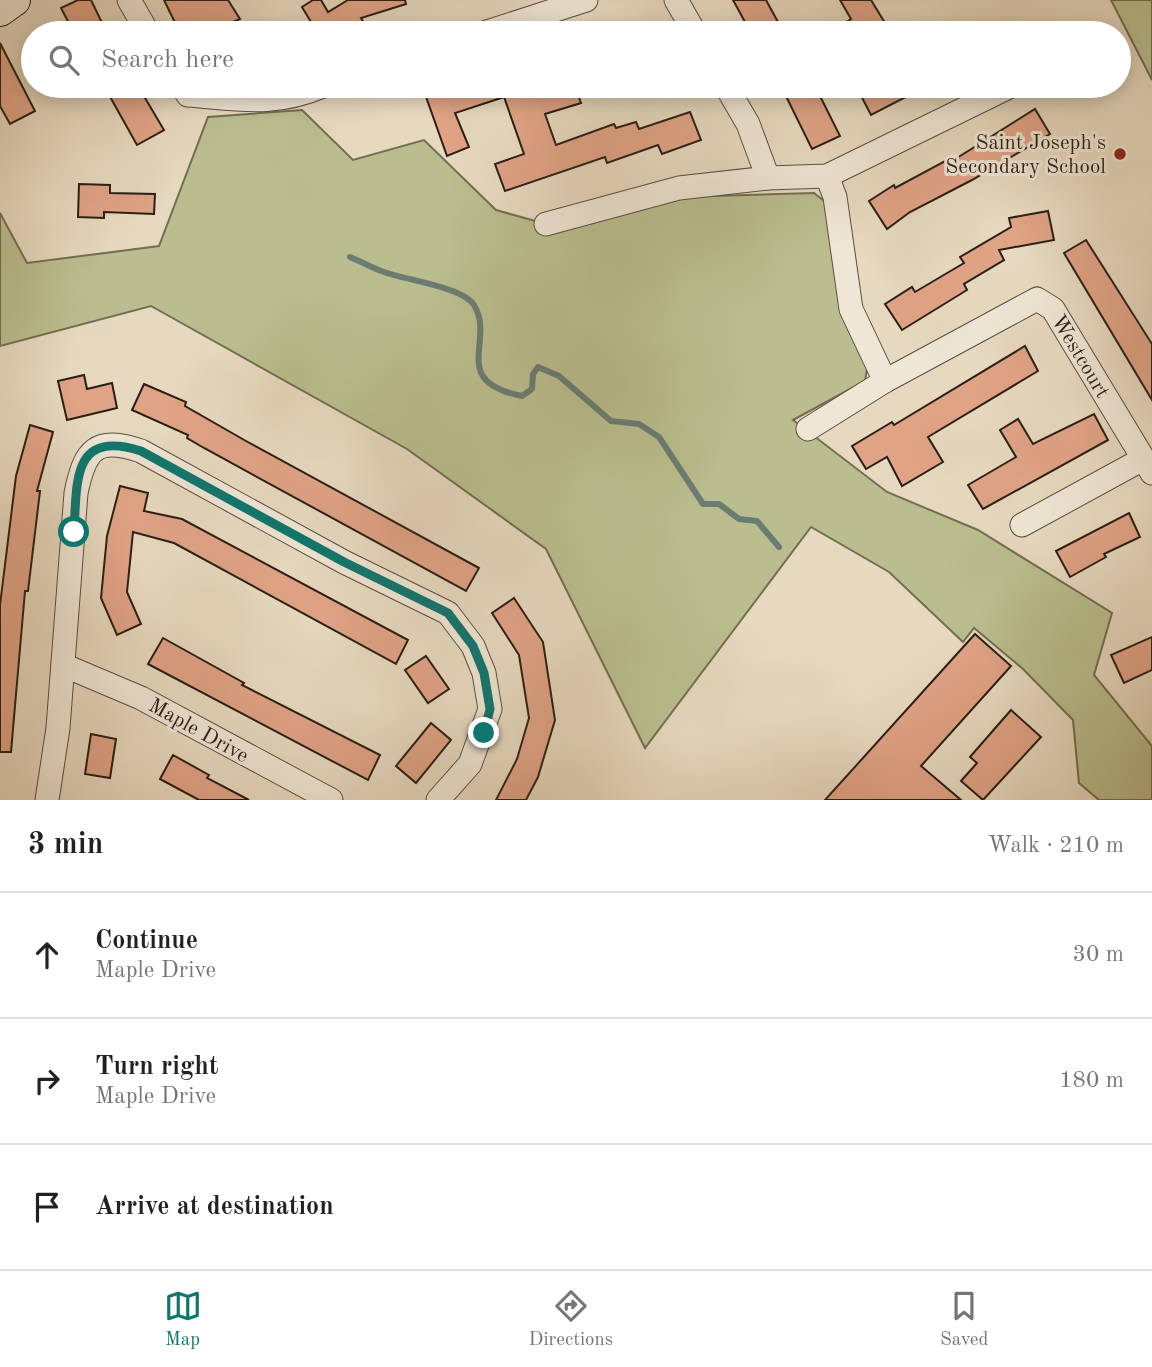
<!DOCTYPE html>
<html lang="en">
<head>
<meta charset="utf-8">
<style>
  body { margin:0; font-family:"Old Standard TT",serif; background:#f2f2f2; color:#202124 }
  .stop { position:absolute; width:21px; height:21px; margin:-16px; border:5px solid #0f766e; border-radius:50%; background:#fff }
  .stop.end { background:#0f766e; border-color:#fff; box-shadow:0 2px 7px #0008 }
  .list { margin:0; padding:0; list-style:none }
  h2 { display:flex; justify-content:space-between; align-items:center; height:91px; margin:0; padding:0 28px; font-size:30px }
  h2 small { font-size:23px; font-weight:400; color:#757577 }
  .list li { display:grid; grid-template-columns:46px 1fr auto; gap:21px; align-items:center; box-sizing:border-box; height:126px; padding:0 28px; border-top:2px solid #e0e0e0 }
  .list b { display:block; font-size:26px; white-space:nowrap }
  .list p { margin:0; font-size:23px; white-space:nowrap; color:#757577 }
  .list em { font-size:23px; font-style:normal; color:#757577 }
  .icon { flex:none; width:38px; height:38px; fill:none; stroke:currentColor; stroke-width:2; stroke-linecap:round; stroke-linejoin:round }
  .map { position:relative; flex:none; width:1152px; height:800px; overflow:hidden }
  .search { position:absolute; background:#fff; box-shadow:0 4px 18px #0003; left:21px; right:21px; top:21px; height:77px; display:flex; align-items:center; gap:18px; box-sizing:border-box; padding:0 24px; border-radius:38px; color:#757577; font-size:26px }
  .sheet { height:469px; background:#fff }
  nav { display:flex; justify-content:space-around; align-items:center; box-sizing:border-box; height:98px; border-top:2px solid #e0e0e0; background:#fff; font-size:19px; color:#757577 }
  nav a { display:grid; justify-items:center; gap:4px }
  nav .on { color:#0f766e }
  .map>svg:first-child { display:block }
  .green { fill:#babe8f; stroke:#726e52; stroke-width:2 }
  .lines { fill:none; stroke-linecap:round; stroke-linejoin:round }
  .stream { stroke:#6b7c73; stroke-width:6 }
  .building { fill:#e0a386; stroke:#2a1e14; stroke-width:2 }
  .street-casing { stroke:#594d3f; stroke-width:25 }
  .secondary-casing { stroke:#2a1e14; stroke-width:34 }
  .street { stroke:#efe6d5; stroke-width:23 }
  .secondary { stroke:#efe6d5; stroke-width:32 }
  .route { stroke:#0f766e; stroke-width:9 }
  .poi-dot { fill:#8f2418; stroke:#efe6d5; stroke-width:2.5 }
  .labels { text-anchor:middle; stroke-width:6; stroke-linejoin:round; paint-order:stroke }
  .poi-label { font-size:21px; fill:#2a1e14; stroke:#efe6d5; text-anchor:end }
  .street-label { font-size:21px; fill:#2a1e14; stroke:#efe6d5 }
</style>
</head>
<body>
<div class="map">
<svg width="1152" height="800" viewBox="0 0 1152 800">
  <rect width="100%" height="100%" fill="#e7d9bf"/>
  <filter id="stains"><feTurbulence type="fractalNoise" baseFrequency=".00286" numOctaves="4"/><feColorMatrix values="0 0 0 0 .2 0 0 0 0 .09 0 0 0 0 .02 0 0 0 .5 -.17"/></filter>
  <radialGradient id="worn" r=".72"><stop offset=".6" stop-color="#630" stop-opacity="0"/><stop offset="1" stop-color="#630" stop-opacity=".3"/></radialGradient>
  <g class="green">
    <path d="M1111 0H1152V80Z"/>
    <path d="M302 110 353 160 424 140 496 210 564 229 680 197 814 193 828 204 868 363 865 381 793 420 887 492 978 530 1112 613 1094 675 1152 746V800H1099L1079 783 1073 720 1023 669 974 628 963 642 889 572 811 527 645 748 546 549 407 449 151 306 0 346V213L27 263 159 246 208 117Z"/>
  </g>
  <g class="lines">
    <path class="stream" d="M350 257C362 262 373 268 384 272 405 280 463 287 474 305 496 341 448 381 522 396L532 389 533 374 538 367 559 376 611 421 639 424 659 437 703 504H719L739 519 757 521 779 547"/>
  </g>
  <g class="building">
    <path d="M78 0H91L107 33H74L61 8Z"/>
    <path d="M164 0H228L240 19 208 33H180Z"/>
    <path d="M313 0H321L328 12 348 0H405L406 4 361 18 365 25 351 33H291L311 22 302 7Z"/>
    <path d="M733 0H766L784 33H751Z"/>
    <path d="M840 0H871L885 23 868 33H829L851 19Z"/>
    <path d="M0 43 35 111 10 124 0 106Z"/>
    <path d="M104 86H138L164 130 137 145Z"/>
    <path d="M451 86H575L581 103 545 114 556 145 614 124 616 128 636 122 639 129 690 112 701 140 662 154 658 145 607 163 605 157 505 191 495 164 524 154 504 97 455 113 469 147 447 156 425 94Z"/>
    <path d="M781 86H815L840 136 812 149Z"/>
    <path d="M856 86H927L871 115Z"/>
    <path d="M1035 109 1050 134 972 180 910 212 887 229 869 201 894 185 895 188 947 160 949 163Z"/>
    <path d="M79 184 110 185V193L155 194 154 214 104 212V218L78 217Z"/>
    <path d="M1048 211 1054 240 999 250 1004 260 964 284 967 290 902 330 885 304 912 287 915 292 964 263 960 257 1011 227 1009 218Z"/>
    <path d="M1086 240 1152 344V400L1064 253Z"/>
    <path d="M1025 346 1038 371 928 437 943 462 902 486 887 457 866 469 852 446 892 422 894 425Z"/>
    <path d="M84 375 87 389 112 383 117 408 67 420 58 381Z"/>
    <path d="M144 384 186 402 185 406 246 441 479 568 466 591 204 448 187 438 188 435 132 410Z"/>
    <path d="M1094 414 1108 440 983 509 968 485 1016 457 1000 430 1018 419 1033 444Z"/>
    <path d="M30 425 53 432 37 491H40L28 591H25L11 752H0V605L16 476Z"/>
    <path d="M120 486 148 493 144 511 182 519 408 640 396 664 174 543 133 532 127 592 141 624 117 635 101 598 107 536Z"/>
    <path d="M1129 513 1140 537 1104 554 1106 557 1070 577 1056 551Z"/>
    <path d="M514 598 543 642 555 720 538 777 526 800H496L517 759 529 718 519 655 492 613Z"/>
    <path d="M975 634 1011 666 921 766 961 800H825Z"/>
    <path d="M1152 637V670L1124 683 1111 655Z"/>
    <path d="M163 638 244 683 242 685 380 755 368 780 148 664Z"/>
    <path d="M426 656 449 689 428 703 405 670Z"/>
    <path d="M1011 710 1041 737 983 800 961 781 977 763 970 757Z"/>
    <path d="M431 723 451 740 416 783 396 766Z"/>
    <path d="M91 734 116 739 110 778 85 774Z"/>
    <path d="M173 755 209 775 207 778 249 800H199L160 779Z"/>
  </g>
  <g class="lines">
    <defs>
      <g id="street">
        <path d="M129 0 148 33"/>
        <path d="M676 0 695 33"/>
        <path d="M484 33 586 0"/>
        <path d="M182 86 188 95C240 99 274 107 323 86"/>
        <path d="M726 86 748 124 768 178"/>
        <path d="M827 176 835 197 851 309 885 381"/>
        <path d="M546 224 679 188 768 178 827 176 1011 86"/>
        <path d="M808 429 885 381 1037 299 1053 309 1152 473"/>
        <path d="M1022 525 1143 459"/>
        <path d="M63 665 141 698 331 800"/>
        <path d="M47 800 58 728 76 493C85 449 96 436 141 451L344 562 448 613 473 646 484 673 490 709 470 764 438 800"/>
      </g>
      <path id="secondary" d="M0 10 14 0"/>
    </defs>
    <use href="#street" class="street-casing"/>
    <use href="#secondary" class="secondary-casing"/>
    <use href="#street" class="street"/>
    <use href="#secondary" class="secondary"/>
  </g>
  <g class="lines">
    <path class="route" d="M74 532C77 481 72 429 141 451L344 562 448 613 473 646 484 673 490 709 484 733"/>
  </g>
  <circle class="poi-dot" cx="1120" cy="154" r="7"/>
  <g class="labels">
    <g class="poi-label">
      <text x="1106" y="149">Saint Joseph's<tspan x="1106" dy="24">Secondary School</tspan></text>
    </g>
    <g class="street-label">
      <text transform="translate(1081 356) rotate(59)" y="7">Westcourt</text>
      <text transform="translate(199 730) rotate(29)" y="7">Maple Drive</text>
    </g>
  </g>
  <rect width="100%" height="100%" filter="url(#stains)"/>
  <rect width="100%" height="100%" fill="url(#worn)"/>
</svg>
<div class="stop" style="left:74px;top:532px"></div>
<div class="stop end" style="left:484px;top:733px"></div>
<div class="search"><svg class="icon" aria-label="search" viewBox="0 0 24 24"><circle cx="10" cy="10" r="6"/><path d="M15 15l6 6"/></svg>Search here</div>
</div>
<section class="sheet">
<h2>3 min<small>Walk · 210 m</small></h2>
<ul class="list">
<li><svg class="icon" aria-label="ahead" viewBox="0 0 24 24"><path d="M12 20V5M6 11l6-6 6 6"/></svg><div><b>Continue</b><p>Maple Drive</p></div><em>30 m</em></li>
<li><svg class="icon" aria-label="right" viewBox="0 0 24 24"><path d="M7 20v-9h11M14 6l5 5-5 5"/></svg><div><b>Turn right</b><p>Maple Drive</p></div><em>180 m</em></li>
<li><svg class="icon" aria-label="arrive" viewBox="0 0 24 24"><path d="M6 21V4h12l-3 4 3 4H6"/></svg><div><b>Arrive at destination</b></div></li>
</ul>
</section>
<nav>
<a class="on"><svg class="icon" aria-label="map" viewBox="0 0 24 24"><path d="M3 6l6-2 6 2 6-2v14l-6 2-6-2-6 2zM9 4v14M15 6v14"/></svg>Map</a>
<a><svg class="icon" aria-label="directions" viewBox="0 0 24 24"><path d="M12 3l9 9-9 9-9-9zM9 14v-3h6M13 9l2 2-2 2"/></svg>Directions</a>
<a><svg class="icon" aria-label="saved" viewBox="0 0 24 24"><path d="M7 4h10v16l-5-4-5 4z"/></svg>Saved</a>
</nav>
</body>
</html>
